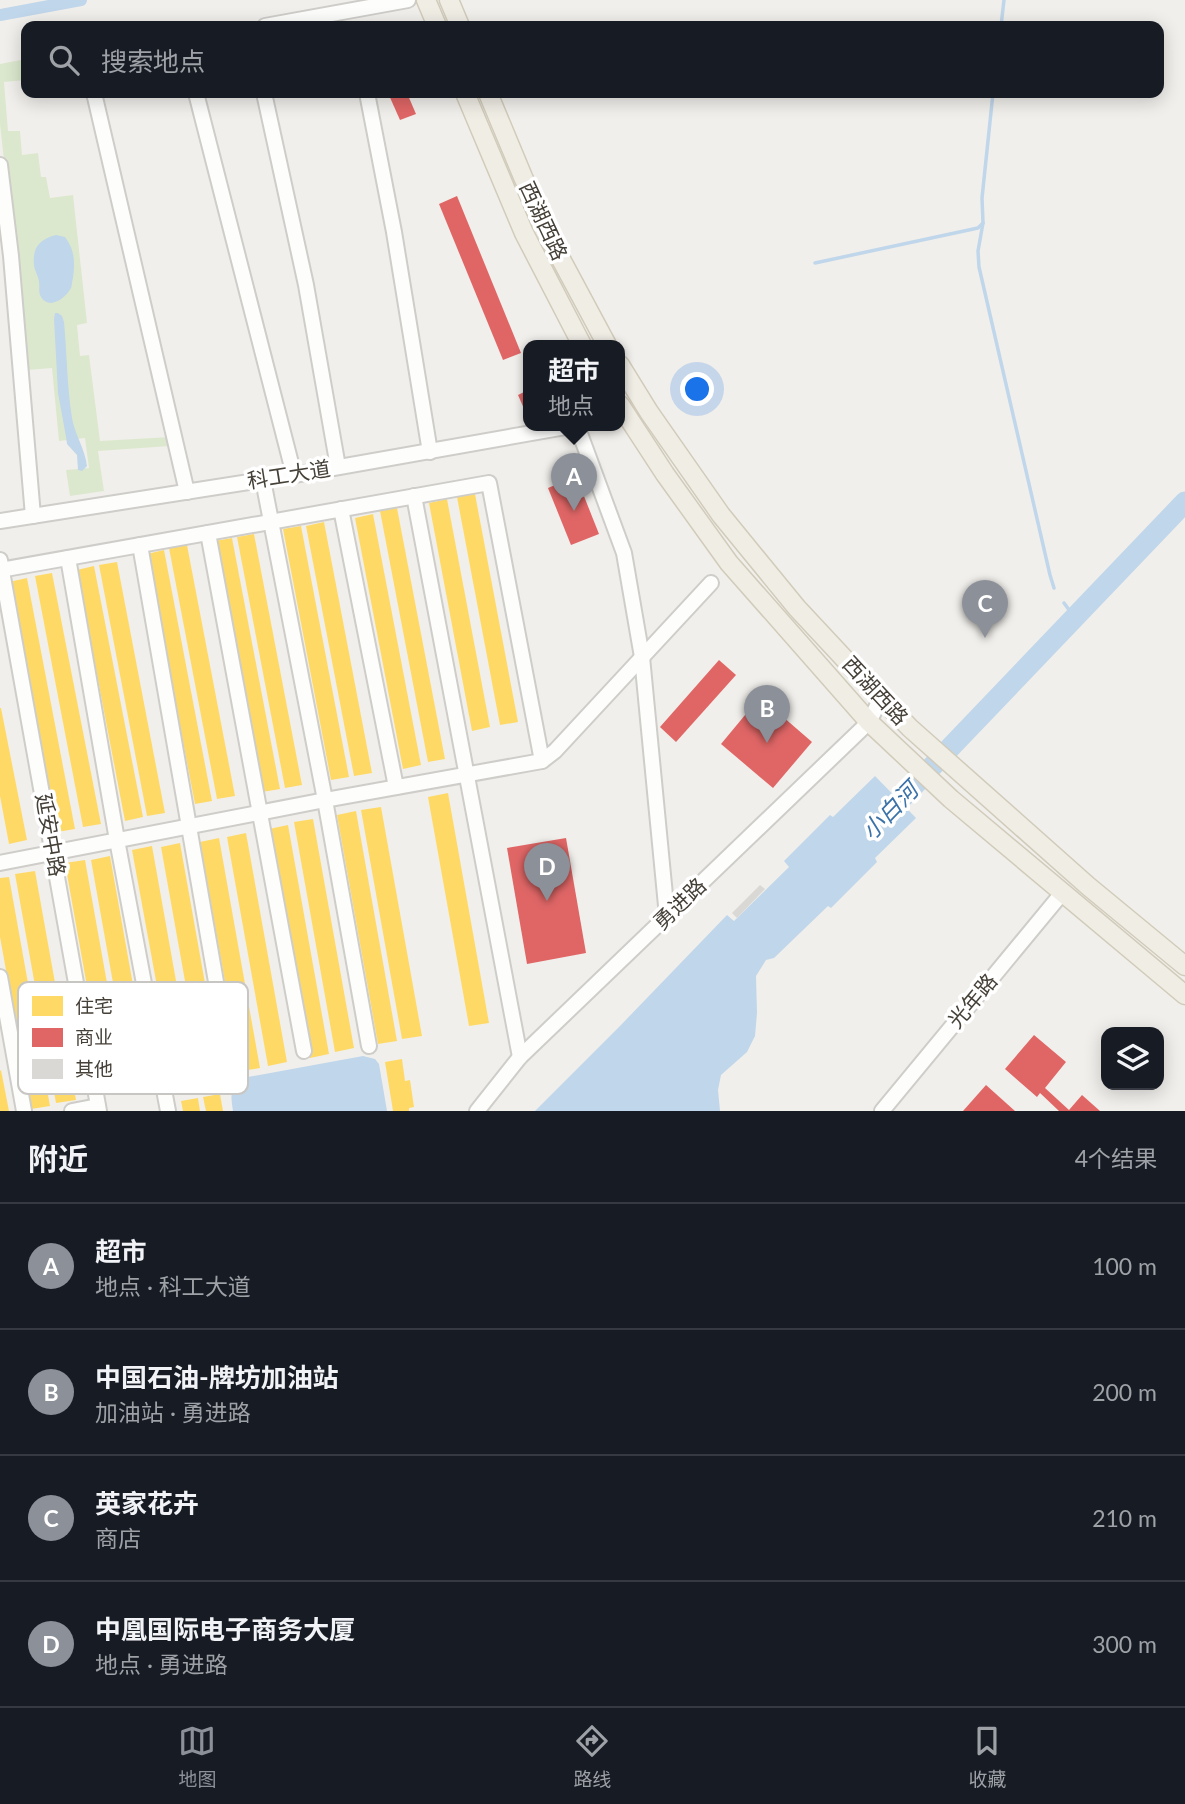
<!DOCTYPE html>
<html lang="zh">
<head>
<meta charset="utf-8">
<style>
  body { margin:0; font-family:Lato,"Noto Sans SC",sans-serif; background:#20242c; color:#f1f3f6 }
  .controls { position:absolute; right:21px; bottom:21px; display:grid; overflow:hidden; border-radius:14px; box-shadow:0 4px 18px #0003 }
  .controls button { width:63px; height:63px; display:grid; place-items:center; padding:0; border:0; border-bottom:2px solid #363941; background:#171b24; color:#f1f3f6; font:35px sans-serif }
  .you { position:absolute; left:698px; top:390px; width:24px; height:24px; margin:-18px; border:5px solid #fff; border-radius:50%; background:#1a73e8; box-shadow:0 0 0 10px #1a73e833 }
  .badge { display:grid; place-items:center; width:46px; height:46px; border-radius:50%; background:#8c9099; color:#fff; font-size:23px; font-weight:700 }
  .pin { position:absolute; translate:-50% -58px; filter:drop-shadow(0 2px 4px #0008) }
  .pin::after { content:''; position:absolute; top:37px; width:24px; height:21px; background:inherit; clip-path:polygon(0 0,100% 0,50% 100%) }
  .popup { position:absolute; left:523px; top:340px; width:102px; height:91px; box-sizing:border-box; display:grid; place-content:center; border-radius:14px; background:#171b24; filter:drop-shadow(0 2px 5px #0005); font-size:23px; white-space:nowrap; color:#9ea1a6 }
  .popup b { font-size:26px; color:#f1f3f6 }
  .popup::after { content:''; position:absolute; left:50%; top:100%; margin-left:-14px; border:14px solid transparent; border-top-color:#171b24 }
  .list { margin:0; padding:0; list-style:none }
  h2 { display:flex; justify-content:space-between; align-items:center; height:91px; margin:0; padding:0 28px; font-size:30px }
  h2 small { font-size:23px; font-weight:400; color:#9ea1a6 }
  .list li { display:grid; grid-template-columns:46px 1fr auto; gap:21px; align-items:center; box-sizing:border-box; height:126px; padding:0 28px; border-top:2px solid #363941 }
  .list b { display:block; font-size:26px; white-space:nowrap }
  .list p { margin:0; font-size:23px; white-space:nowrap; color:#9ea1a6 }
  .list em { font-size:23px; font-style:normal; color:#9ea1a6 }
  .icon { flex:none; width:38px; height:38px; fill:none; stroke:currentColor; stroke-width:2; stroke-linecap:round; stroke-linejoin:round }
  .map { position:relative; flex:none; width:1185px; height:1111px; overflow:hidden }
  .search { position:absolute; background:#171b24; box-shadow:0 4px 18px #0003; left:21px; right:21px; top:21px; height:77px; display:flex; align-items:center; gap:18px; box-sizing:border-box; padding:0 24px; border-radius:14px; color:#9ea1a6; font-size:26px }
  .sheet { height:595px; background:#171b24 }
  nav { display:flex; justify-content:space-around; align-items:center; box-sizing:border-box; height:98px; border-top:2px solid #363941; background:#171b24; font-size:19px; color:#9ea1a6 }
  nav a { display:grid; justify-items:center; gap:4px }
  nav .on { color:#8c9099 }
  .map>svg:first-child { display:block }
  .green { fill:#dce8ce }
  .water { fill:#c0d6ea }
  .homes { fill:#ffd966 }
  .shops { fill:#e06666 }
  .lines { fill:none; stroke-linecap:round; stroke-linejoin:round }
  .stream { stroke:#c0d6ea; stroke-width:3.5 }
  .canal { stroke:#c0d6ea; stroke-width:12 }
  .river { stroke:#c0d6ea; stroke-width:21 }
  .building { fill:#dad8d4 }
  .minor-casing { stroke:#cecdc9; stroke-width:18 }
  .major-casing { stroke:#d1cbba; stroke-width:21 }
  .minor { stroke:#fdfdfc; stroke-width:14 }
  .major { stroke:#f0ede5; stroke-width:18 }
  .labels { text-anchor:middle; stroke-width:7; stroke-linejoin:round; paint-order:stroke }
  .street-label { font-size:21px; fill:#464138; stroke:#fff }
  .water-label { font-size:23px; font-style:italic; fill:#3b72a8; stroke:#fff }
  .key { fill:#fff; stroke:#c8c6c3; stroke-width:2 }
  .key-label { font-size:19px; fill:#464138 }
</style>
</head>
<body>
<div class="map">
<svg width="1185" height="1111" viewBox="0 0 1185 1111">
  <rect width="100%" height="100%" fill="#f1efeb"/>
  <path class="green" d="M26 59V80L4 82 8 131H20L22 155 38 153 41 177H46L50 198 73 195 87 323 77 325 80 356 89 355 100 441 170 437V446L98 451 104 491 70 496 66 470 89 468 85 438 59 441 52 368 27 370 0 124V64Z"/>
  <g class="water">
    <path d="M56 235 65 237C75 250 75 262 73 278 72 281 72 286 71 288 65 299 49 310 41 297 38 292 40 287 39 281 38 276 35 271 34 266 32 247 40 239 56 235Z"/>
    <path d="M55 313H58L62 316 64 322C67 354 67 387 72 418 75 435 85 449 87 466L82 471 78 470 77 455 67 444 66 437 58 393 54 319Z"/>
    <path d="M875 776 916 818 875 858 877 862 831 908 828 906 774 958 766 960 756 976 757 1013 755 1036 747 1052 721 1075 718 1090 720 1111H535L619 1027 727 915 734 921 789 867 784 861 830 815 833 817Z"/>
    <path d="M363 1056 375 1059 379 1064 387 1111H233C230 1092 230 1085 248 1077Z"/>
  </g>
  <g class="homes">
    <path d="M475 494 518 722 500 725 457 497Z"/>
    <path d="M447 499 490 727 472 731 429 503Z"/>
    <path d="M397 508 445 759 428 762 380 511Z"/>
    <path d="M373 514 421 765 403 769 355 518Z"/>
    <path d="M324 522 372 773 354 776 306 526Z"/>
    <path d="M301 526 349 777 331 780 283 529Z"/>
    <path d="M254 534 302 785 285 788 237 537Z"/>
    <path d="M232 538 280 789 262 792 215 541Z"/>
    <path d="M187 545 235 796 217 799 169 548Z"/>
    <path d="M164 550 212 801 195 804 147 554Z"/>
    <path d="M117 562 165 813 147 816 99 565Z"/>
    <path d="M94 566 143 817 125 821 77 570Z"/>
    <path d="M52 573 101 824 83 827 35 576Z"/>
    <path d="M27 578 75 829 57 832 9 582Z"/>
    <path d="M0 708H1L27 840 9 844 0 796Z"/>
    <path d="M448 793 489 1023 469 1026 428 797Z"/>
    <path d="M381 807 422 1036 402 1039 361 810Z"/>
    <path d="M356 811 397 1041 378 1044 337 815Z"/>
    <path d="M313 819 354 1048 335 1052 294 822Z"/>
    <path d="M288 825 329 1054 310 1058 269 829Z"/>
    <path d="M246 833 287 1062 268 1066 227 837Z"/>
    <path d="M219 838 260 1068 241 1071 200 842Z"/>
    <path d="M180 843 221 1073 202 1076 161 847Z"/>
    <path d="M152 846 193 1076 174 1079 132 850Z"/>
    <path d="M110 856 151 1086 132 1089 91 860Z"/>
    <path d="M85 860 126 1089 106 1093 65 863Z"/>
    <path d="M35 871 76 1100 56 1103 15 874Z"/>
    <path d="M9 877 50 1106 31 1109 0 937V878Z"/>
    <path d="M402 1059 405 1081 410 1080 414 1107 409 1108V1111H393L385 1062Z"/>
    <path d="M1 1070 9 1111H0V1071Z"/>
    <path d="M220 1094 223 1111H206L203 1097Z"/>
    <path d="M198 1098 200 1111H183L181 1101Z"/>
  </g>
  <g class="shops">
    <path d="M388 93H407L416 114 400 120Z"/>
    <path d="M457 196 521 353 503 360 439 204Z"/>
    <path d="M528 390V418L518 395Z"/>
    <path d="M576 476 599 534 571 545 548 488Z"/>
    <path d="M719 660 736 675 676 742 660 727Z"/>
    <path d="M760 697 812 742 773 788 721 744Z"/>
    <path d="M566 838 586 953 527 964 507 848Z"/>
    <path d="M1034 1035 1066 1062 1045 1088 1069 1110 1082 1095 1100 1111H1059L1040 1093 1037 1097 1005 1069Z"/>
    <path d="M986 1085 1015 1111H963Z"/>
  </g>
  <g class="lines">
    <g class="stream">
      <path d="M1001 26 1004 0"/>
      <path d="M983 223 978 251 979 267 1050 575 1054 588"/>
      <path d="M815 263 978 228 983 223 982 198 993 93"/>
      <path d="M1064 603 1075 618"/>
    </g>
    <path class="canal" d="M0 15 81 0"/>
    <path class="river" d="M881 820 1185 502"/>
  </g>
  <path class="building" d="M760 885 765 889 737 918 732 913Z"/>
  <g class="lines">
    <defs>
      <g id="minor">
        <path d="M265 26 408 0"/>
        <path d="M94 93 187 492"/>
        <path d="M196 93 294 475"/>
        <path d="M264 93 306 285 338 467"/>
        <path d="M367 93 394 232 430 452"/>
        <path d="M0 165 11 256 33 516"/>
        <path d="M579 431 624 553 642 657 667 916"/>
        <path d="M263 480 325 800 369 1046"/>
        <path d="M414 496 520 1057"/>
        <path d="M341 509 396 787"/>
        <path d="M0 521 294 475 577 425"/>
        <path d="M208 533 304 1051"/>
        <path d="M140 545 231 1068"/>
        <path d="M68 558 117 840 168 1111"/>
        <path d="M0 560 99 1111"/>
        <path d="M0 570 489 483 542 761"/>
        <path d="M0 863 325 800 542 761 555 751 711 583"/>
        <path d="M0 977 24 1111"/>
        <path d="M72 1111 98 1106"/>
        <path d="M477 1111 520 1057 869 722 881 698"/>
        <path d="M882 1111 1063 892"/>
      </g>
      <g id="major">
        <path d="M426 0 437 26"/>
        <path d="M449 0 460 26"/>
        <path d="M465 93 524 233 582 345"/>
        <path d="M488 93 523 177 555 248 607 345"/>
        <path d="M620 365 649 412 721 515 797 608 881 698 910 728 1088 886 1185 966"/>
        <path d="M620 405 665 474 729 563 869 722 951 799 1185 995"/>
      </g>
    </defs>
    <use href="#minor" class="minor-casing"/>
    <use href="#major" class="major-casing"/>
    <use href="#minor" class="minor"/>
    <use href="#major" class="major"/>
  </g>
  <g class="labels">
    <g class="street-label">
      <text transform="translate(543 221) rotate(65)" y="7">西湖西路</text>
      <text transform="translate(289 475) rotate(-9)" y="7">科工大道</text>
      <text transform="translate(875 691) rotate(47)" y="7">西湖西路</text>
      <text transform="translate(50 835) rotate(80)" y="7">延安中路</text>
      <text transform="translate(680 904) rotate(-44)" y="7">勇进路</text>
      <text transform="translate(973 1001) rotate(-50)" y="7">光年路</text>
    </g>
    <g class="water-label">
      <text transform="translate(890 811) rotate(-46)" y="8">小白河</text>
    </g>
  </g>
  <rect x="18" y="982" width="230" height="112" rx="10" class="key"/>
  <rect x="32" y="996" width="31" height="20" fill="#ffd966"/>
  <rect x="32" y="1028" width="31" height="19" fill="#e06666"/>
  <rect x="32" y="1059" width="31" height="20" fill="#dad8d4"/>
  <g class="key-label">
    <text x="75" y="1013">住宅</text>
    <text x="75" y="1044">商业</text>
    <text x="75" y="1076">其他</text>
  </g>
</svg>
<div class="controls">
<button><svg class="icon" aria-label="layers" viewBox="0 0 24 24"><path d="M12 4l9 5-9 5-9-5zM3 14l9 5 9-5"/></svg></button>
</div>
<div class="you"></div>
<div class="pin badge" style="left:574px;top:511px">A</div>
<div class="popup"><b>超市</b>地点</div>
<div class="pin badge" style="left:767px;top:743px">B</div>
<div class="pin badge" style="left:985px;top:638px">C</div>
<div class="pin badge" style="left:547px;top:901px">D</div>
<div class="search"><svg class="icon" aria-label="search" viewBox="0 0 24 24"><circle cx="10" cy="10" r="6"/><path d="M15 15l6 6"/></svg>搜索地点</div>
</div>
<section class="sheet">
<h2>附近<small>4个结果</small></h2>
<ul class="list">
<li><span class="badge">A</span><div><b>超市</b><p>地点 · 科工大道</p></div><em>100 m</em></li>
<li><span class="badge">B</span><div><b>中国石油-牌坊加油站</b><p>加油站 · 勇进路</p></div><em>200 m</em></li>
<li><span class="badge">C</span><div><b>英家花卉</b><p>商店</p></div><em>210 m</em></li>
<li><span class="badge">D</span><div><b>中凰国际电子商务大厦</b><p>地点 · 勇进路</p></div><em>300 m</em></li>
</ul>
</section>
<nav>
<a class="on"><svg class="icon" aria-label="map" viewBox="0 0 24 24"><path d="M3 6l6-2 6 2 6-2v14l-6 2-6-2-6 2zM9 4v14M15 6v14"/></svg>地图</a>
<a><svg class="icon" aria-label="directions" viewBox="0 0 24 24"><path d="M12 3l9 9-9 9-9-9zM9 14v-3h6M13 9l2 2-2 2"/></svg>路线</a>
<a><svg class="icon" aria-label="saved" viewBox="0 0 24 24"><path d="M7 4h10v16l-5-4-5 4z"/></svg>收藏</a>
</nav>
</body>
</html>
